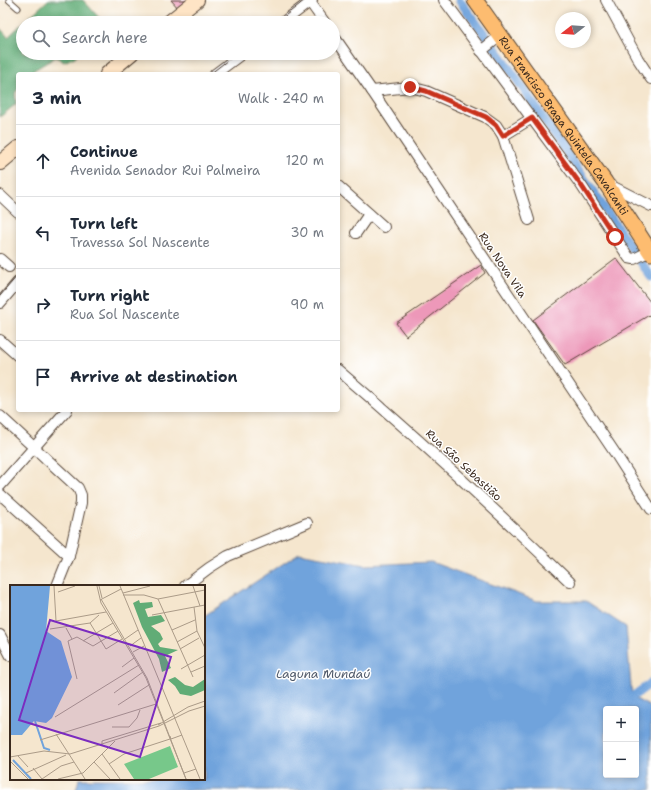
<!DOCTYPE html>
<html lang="en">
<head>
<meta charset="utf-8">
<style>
  body { margin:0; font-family:"Shantell Sans",sans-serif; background:#f2f2f3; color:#1f2937 }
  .controls { position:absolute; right:12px; bottom:12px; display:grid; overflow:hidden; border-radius:4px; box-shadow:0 2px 6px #0003 }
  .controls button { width:36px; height:36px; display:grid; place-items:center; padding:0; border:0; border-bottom:1px solid #e0e1e3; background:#fff; color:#1f2937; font:20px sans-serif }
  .compass { position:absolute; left:555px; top:12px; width:36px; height:36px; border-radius:50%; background:#fff; box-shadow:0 2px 6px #0003; rotate:253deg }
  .stop { position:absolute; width:12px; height:12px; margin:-9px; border:3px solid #c8321e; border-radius:50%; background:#fff }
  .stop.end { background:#c8321e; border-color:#fff; box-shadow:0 1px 4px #0008 }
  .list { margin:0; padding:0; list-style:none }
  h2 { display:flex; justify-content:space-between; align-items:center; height:52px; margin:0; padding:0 16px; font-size:17px }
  h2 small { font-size:13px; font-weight:400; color:#747a83 }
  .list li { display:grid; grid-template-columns:26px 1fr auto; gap:12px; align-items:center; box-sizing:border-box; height:72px; padding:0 16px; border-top:1px solid #e0e1e3 }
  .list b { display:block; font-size:15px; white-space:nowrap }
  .list p { margin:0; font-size:13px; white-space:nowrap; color:#747a83 }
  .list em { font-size:13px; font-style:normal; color:#747a83 }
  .icon { flex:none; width:22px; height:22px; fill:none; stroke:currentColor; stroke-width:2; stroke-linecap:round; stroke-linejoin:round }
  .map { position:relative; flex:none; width:651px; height:790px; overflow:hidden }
  .search { position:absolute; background:#fff; box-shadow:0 2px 6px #0003; left:16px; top:16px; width:324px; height:44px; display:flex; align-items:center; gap:10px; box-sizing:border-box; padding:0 14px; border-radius:22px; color:#747a83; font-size:15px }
  .panel { position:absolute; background:#fff; box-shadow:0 2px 6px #0003; left:16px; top:72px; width:324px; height:340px; border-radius:4px }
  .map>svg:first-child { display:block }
  .forest { fill:#61ac76; stroke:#4e6b4a }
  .water { fill:#70a3dc; stroke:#56667d; fill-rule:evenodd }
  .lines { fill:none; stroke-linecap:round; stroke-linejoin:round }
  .canal { stroke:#70a3dc; stroke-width:9 }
  .building { fill:#ed98b9 }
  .lane-casing { stroke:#574638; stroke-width:7 }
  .street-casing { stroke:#574638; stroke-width:12 }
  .secondary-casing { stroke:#574638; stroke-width:16 }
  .primary-casing { stroke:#574638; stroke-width:17 }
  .lane { stroke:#fff; stroke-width:5 }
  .street { stroke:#fff; stroke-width:10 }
  .secondary { stroke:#fee4c5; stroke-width:14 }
  .primary { stroke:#fdbc6f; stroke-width:15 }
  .tram { stroke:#3b2a1e; stroke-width:1 }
  .route { stroke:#c8321e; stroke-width:5 }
  .labels { text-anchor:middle; stroke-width:3; stroke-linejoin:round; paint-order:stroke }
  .street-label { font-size:11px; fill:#3b2a1e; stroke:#fff }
  .water-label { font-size:12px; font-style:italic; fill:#505a6a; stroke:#fff }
  .inset-river { fill:none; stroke:#70a3dc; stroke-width:2 }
  .inset-road { fill:none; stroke:#ab9b88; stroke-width:1 }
  .view { fill:#7b2cbf; fill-opacity:0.15; stroke:#7b2cbf; stroke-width:2 }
  .inset-edge { fill:none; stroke:#3b2a1e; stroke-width:2 }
</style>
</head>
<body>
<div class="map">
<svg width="651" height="790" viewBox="0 0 651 790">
  <rect width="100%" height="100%" fill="#fff"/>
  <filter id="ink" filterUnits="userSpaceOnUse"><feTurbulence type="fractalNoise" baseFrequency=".025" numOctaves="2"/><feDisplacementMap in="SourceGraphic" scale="8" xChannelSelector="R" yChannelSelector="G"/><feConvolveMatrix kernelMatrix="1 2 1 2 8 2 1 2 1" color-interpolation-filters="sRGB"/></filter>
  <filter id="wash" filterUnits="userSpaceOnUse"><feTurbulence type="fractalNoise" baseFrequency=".012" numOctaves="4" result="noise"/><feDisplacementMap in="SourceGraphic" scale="16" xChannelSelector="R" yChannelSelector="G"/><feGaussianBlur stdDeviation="0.9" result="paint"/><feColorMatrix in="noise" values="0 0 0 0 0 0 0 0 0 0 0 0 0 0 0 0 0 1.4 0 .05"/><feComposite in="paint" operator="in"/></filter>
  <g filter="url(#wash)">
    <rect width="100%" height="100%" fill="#f5e6ce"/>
    <g class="forest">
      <path d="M48 0H83L104 23H23Z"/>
      <path d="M23 23V53H79L75 57 64 62 56 57 34 70 30 74H18V89L15 93 16 104 0 117V28L8 37Z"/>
    </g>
    <path class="water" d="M299 553 365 565 431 562 537 601H586L626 627 632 697 651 707V790H76L79 779H204V616ZM606 709H636V775H606Z"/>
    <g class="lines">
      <g class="canal">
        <path d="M459 0 503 59 651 277"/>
        <path d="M632 697 651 683"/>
      </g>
    </g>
    <g id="blocks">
      <g class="building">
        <path d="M171 0H190L179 9Z"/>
        <path d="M616 258 651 303V314L565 365 533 320Z"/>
        <path d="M481 265 485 273 406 336 396 323Z"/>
      </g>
    </g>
  </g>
  <g filter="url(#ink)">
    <use href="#blocks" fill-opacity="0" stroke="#574638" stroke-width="1"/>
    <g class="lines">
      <defs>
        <path id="lane" d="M9 0 18 8"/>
        <g id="street">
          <path d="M444 0 581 185 629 258 634 259 650 251"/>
          <path d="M606 0 638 59 651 79"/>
          <path d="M310 2 325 23"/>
          <path d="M282 23 312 0"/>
          <path d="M333 35 372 91 617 456 651 509"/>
          <path d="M481 51 500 36"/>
          <path d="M215 74 243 53"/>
          <path d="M372 91 410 87 426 91 485 117 496 125 503 136 529 220"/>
          <path d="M503 136 532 118"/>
          <path d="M606 183 651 206"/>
          <path d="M338 186 384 227"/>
          <path d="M0 195 18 212"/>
          <path d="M356 233 369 214"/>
          <path d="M0 259 9 267"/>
          <path d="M0 303 18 282"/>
          <path d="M0 340 18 356"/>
          <path d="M338 370C418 438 495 509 570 582"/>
          <path d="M0 416 78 488 81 495V503L69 556 57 586"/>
          <path d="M0 486 67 410"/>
          <path d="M0 494 69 556"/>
          <path d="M185 586 209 568 228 556 307 523"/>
          <path d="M0 635 11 656"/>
        </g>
        <g id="secondary">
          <path d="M168 23 197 0"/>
          <path d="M107 74 132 53"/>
          <path d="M0 163 18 148"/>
        </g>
        <g id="primary">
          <path id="s1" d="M475 0 605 182 651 253"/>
        </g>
      </defs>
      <use href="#lane" class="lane-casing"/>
      <use href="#street" class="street-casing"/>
      <use href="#secondary" class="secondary-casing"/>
      <use href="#primary" class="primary-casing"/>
      <use href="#lane" class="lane"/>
      <use href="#street" class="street"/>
      <use href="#secondary" class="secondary"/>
      <use href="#primary" class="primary"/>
      <g class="tram">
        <path d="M276 23 305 0"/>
        <path d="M210 74 237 53"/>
        <path d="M0 296 18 275"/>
      </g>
    </g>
  </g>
  <g class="lines" filter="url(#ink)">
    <path class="route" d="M410 87 426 91 486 117 496 125 503 136 532 118 581 185 615 237"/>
  </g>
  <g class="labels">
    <g class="street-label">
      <text dy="4" stroke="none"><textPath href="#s1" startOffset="154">Rua Francisco Braga Quintela Cavalcanti</textPath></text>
      <text transform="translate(503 265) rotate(56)" y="4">Rua Nova Vila</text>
      <text transform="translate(464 465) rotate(43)" y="4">Rua São Sebastião</text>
    </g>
    <g class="water-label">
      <text x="323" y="678">Laguna Mundaú</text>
    </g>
  </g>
  <g transform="translate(10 585)">
    <rect width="195" height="195" fill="#f5e6ce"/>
    <path d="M160 161 168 182 139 194H124L114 179Z" fill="#77c88a"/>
    <path d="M129 15 130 18 142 17 143 22 135 24 138 32 151 30 155 36 141 41 150 48 153 54 148 59 150 62 168 65 155 71 161 83 152 87 149 74 132 42 123 18ZM165 92 175 100 183 102 195 94V105L181 111 170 109 165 101 158 95Z" fill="#61ac76"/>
    <path d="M0 1H40L36 46 51 56 62 92 42 133 36 138 24 136 12 150H0Z" fill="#70a3dc"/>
    <path class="inset-river" d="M25 136 34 163 40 165M3 175 21 194"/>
    <path class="inset-road" d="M44 1 46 36 96 27M87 1 91 18 136 93 176 194M89 1 92 13M110 1 190 194M183 1 190 21M48 7 65 1M113 8 140 1M113 10H134L148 14 183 92M91 14 137 93 176 194M148 14 195 5M90 15 111 4M184 22 187 46 195 63M142 30 195 20M80 38 96 64 112 54M56 43 62 54M40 44 80 38 89 30M162 45 185 35M115 54 128 45M73 56 103 38M167 57 187 46M120 61 131 53M170 64 189 53M123 67 134 61M112 82 124 73M171 84 195 70M181 87 195 81M67 94 58 56 67 52 83 61 108 46M104 108 133 87M108 120 139 100M45 132 129 80M148 140 178 122 195 116M102 142H119L127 133 130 125M46 149 75 194M160 151 161 154 172 150M30 155 146 119M92 160V156L151 138M92 169 110 194M8 171 18 182M0 172 34 166 60 169 149 141 179 126 195 121M0 176 18 194M84 177 100 194M99 179 114 169 160 154M23 183 32 194M16 188 56 170M174 188 186 184M32 194 51 181 64 177M48 194 73 188 105 156"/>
    <path class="view" d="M40 35 161 72 130 172 9 135Z"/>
    <rect width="195" height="195" class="inset-edge"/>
  </g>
</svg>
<div class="controls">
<button>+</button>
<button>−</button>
</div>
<svg class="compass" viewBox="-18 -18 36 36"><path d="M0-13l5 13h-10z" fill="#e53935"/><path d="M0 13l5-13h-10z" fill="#747a83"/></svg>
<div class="stop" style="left:615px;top:237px"></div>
<div class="stop end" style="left:410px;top:87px"></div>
<div class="search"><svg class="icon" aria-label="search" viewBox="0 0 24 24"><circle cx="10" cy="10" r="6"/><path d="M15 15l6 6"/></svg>Search here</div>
<section class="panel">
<h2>3 min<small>Walk · 240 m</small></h2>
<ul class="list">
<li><svg class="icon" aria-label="ahead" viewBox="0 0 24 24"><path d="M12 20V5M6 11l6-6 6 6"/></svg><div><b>Continue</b><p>Avenida Senador Rui Palmeira</p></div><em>120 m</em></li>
<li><svg class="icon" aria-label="left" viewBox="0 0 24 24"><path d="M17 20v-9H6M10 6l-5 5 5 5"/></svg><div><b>Turn left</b><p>Travessa Sol Nascente</p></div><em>30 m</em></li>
<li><svg class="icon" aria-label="right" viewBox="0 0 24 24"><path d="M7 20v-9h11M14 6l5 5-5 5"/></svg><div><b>Turn right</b><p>Rua Sol Nascente</p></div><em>90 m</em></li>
<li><svg class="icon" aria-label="arrive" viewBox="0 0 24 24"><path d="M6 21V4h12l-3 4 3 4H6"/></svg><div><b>Arrive at destination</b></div></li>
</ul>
</section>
</div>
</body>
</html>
